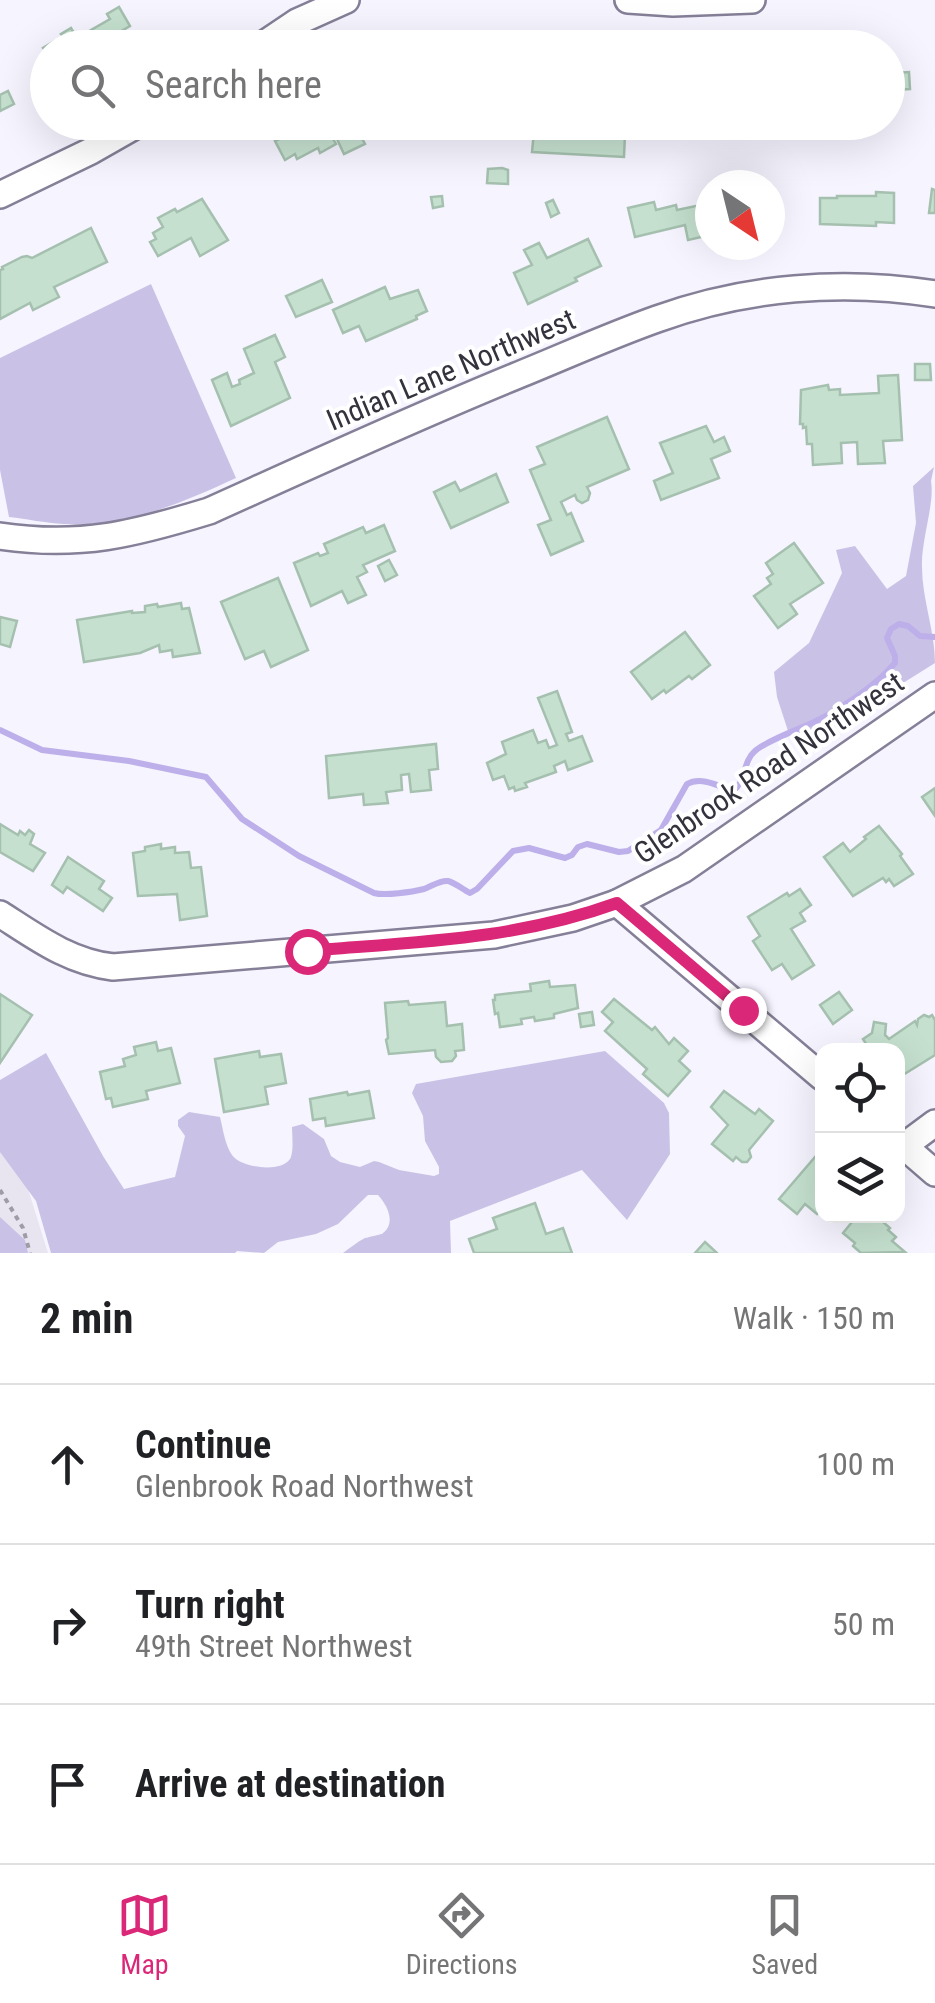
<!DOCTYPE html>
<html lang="en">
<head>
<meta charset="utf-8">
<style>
  body { margin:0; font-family:"Roboto Condensed",sans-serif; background:#f2f2f2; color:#202124 }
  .controls { position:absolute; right:30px; bottom:30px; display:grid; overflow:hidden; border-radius:20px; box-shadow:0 10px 40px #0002 }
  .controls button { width:90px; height:90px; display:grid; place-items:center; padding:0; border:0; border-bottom:2px solid #e0e0e0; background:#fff; color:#202124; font:50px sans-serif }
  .compass { position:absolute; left:695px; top:170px; width:90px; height:90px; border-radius:50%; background:#fff; box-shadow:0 10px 40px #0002; rotate:145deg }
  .stop { position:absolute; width:30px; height:30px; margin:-22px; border:8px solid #db2777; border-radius:50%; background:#fff }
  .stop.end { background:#db2777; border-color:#fff; box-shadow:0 2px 10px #0008 }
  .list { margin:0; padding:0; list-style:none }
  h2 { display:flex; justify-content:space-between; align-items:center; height:130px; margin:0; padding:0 40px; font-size:42px }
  h2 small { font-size:32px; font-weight:400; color:#757577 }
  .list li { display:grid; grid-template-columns:65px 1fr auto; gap:30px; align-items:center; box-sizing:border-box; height:160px; padding:0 40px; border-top:2px solid #e0e0e0 }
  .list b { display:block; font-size:38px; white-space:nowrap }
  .list p { margin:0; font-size:32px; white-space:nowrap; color:#757577 }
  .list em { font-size:32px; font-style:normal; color:#757577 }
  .icon { flex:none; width:55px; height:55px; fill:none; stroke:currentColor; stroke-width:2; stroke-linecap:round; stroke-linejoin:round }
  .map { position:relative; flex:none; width:935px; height:1253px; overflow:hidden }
  .search { position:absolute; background:#fff; box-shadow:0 10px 40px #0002; left:30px; right:30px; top:30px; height:110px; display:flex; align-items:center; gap:25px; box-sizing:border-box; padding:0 35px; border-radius:55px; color:#757577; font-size:38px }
  .sheet { height:610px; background:#fff }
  nav { display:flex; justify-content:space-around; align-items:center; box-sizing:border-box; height:140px; border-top:2px solid #e0e0e0; background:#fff; font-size:28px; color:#757577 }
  nav a { display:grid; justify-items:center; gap:5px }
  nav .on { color:#db2777 }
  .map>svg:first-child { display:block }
  .built { fill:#e8e5f1 }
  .green { fill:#cac2e6 }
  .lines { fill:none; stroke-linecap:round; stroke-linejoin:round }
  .stream { stroke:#bdafe9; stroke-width:6 }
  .building { fill:#c5e0cf; stroke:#a5c0af; stroke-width:2.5 }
  .minor-casing { stroke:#857f97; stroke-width:30 }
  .path { stroke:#9e9ca6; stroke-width:4; stroke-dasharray:5 5; stroke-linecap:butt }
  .minor { stroke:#fff; stroke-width:25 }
  .route { stroke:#db2777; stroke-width:12 }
  .labels { text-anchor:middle; stroke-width:8; stroke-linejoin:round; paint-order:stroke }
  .street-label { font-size:30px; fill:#34323c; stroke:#fff }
</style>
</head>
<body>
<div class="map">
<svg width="935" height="1253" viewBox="0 0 935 1253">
  <rect width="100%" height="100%" fill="#f6f4ff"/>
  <path class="built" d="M0 1134 13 1141 48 1253H0Z"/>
  <g class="green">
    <path d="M151 284 236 478C182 503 124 528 64 524 45 523 27 519 9 517L0 470V358Z"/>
    <path d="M934 467 931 481C935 503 921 540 922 567 922 599 935 631 935 663L860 710 810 746 788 731 777 697 774 672 809 643 842 573 836 550 855 546 887 589 906 576 916 523 913 486Z"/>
    <path d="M605 1051 664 1103 669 1113 670 1154 627 1220 582 1170 450 1221 451 1253H343C350 1248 357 1242 365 1238 366 1238 381 1234 382 1234 397 1223 387 1205 378 1195H368L338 1224 316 1234 278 1242 264 1253 237 1251 235 1253H51L36 1201 0 1152V1080L46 1053 103 1156 124 1189 175 1177 185 1136 178 1126V1120L189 1112 220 1117C223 1129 225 1145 232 1155 241 1168 281 1173 290 1159 294 1152 292 1135 292 1127L303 1124 324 1139 331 1156 340 1162 360 1167 374 1161 379 1162 399 1170 434 1176 439 1174V1167L425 1141 423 1116 412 1093 416 1084Z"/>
    <path d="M0 1217 25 1240 28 1253H0Z"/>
  </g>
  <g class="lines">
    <path class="stream" d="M0 730 42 750 129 761 206 777 242 819 299 856 374 893C385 896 412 892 424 889 432 886 440 880 448 881 456 883 463 890 470 893L477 889 513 851 529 848 565 858 572 855 578 847 587 844 619 852 628 851 661 830 687 784C701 776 719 786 733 791 747 781 742 762 755 751 766 741 797 730 812 723 838 711 877 685 895 663V656L887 638 891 629 899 624 908 626 920 636 935 637"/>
  </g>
  <g class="building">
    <path d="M119 7 130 26 118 33 124 43 117 48H48V55L43 48 63 36 61 34 71 28 77 38 110 19 107 14Z"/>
    <path d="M888 71H893V73L909 72 910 89 895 90 896 97 888 98Z"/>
    <path d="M8 91 14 104 0 111V95Z"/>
    <path d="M303 122H348L351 127 332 137 336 144 320 153 318 148 297 159 295 154 285 160 275 141 286 136 284 132Z"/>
    <path d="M527 122H608V133L625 134 624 157 532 152 534 131 527 130Z"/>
    <path d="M673 122H696V132L674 133Z"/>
    <path d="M357 129 365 144 344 154 337 139Z"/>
    <path d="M502 168 508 170V184L487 183 488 169Z"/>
    <path d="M932 189 935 190V213H929Z"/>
    <path d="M876 192 894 193V223L876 222V226L820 224V198H837V196H876Z"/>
    <path d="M442 196 443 206 433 208 431 197Z"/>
    <path d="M202 199 228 240 200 256 191 238 158 256 150 242 156 239 153 233 163 227 158 218 175 209 177 212Z"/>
    <path d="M553 200 559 213 551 217 546 203Z"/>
    <path d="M654 202 656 210 676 205 677 210 710 203V235L688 240 685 225 635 237 628 208Z"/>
    <path d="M91 228 107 262 54 287 59 297 33 310 30 303 0 319V270L3 269 2 267 22 257 27 256 32 258Z"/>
    <path d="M588 239 601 266 575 278 577 281 528 304 514 273 532 265 524 250 539 243 547 258Z"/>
    <path d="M322 280 332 302 296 317 286 296Z"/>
    <path d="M385 287 390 299 418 290 427 311 416 316 417 319 366 341 359 326 343 333 333 310Z"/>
    <path d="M275 335 285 357 275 362 290 398 231 426 212 380 227 373 232 387 240 384 239 380 254 373 244 349Z"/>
    <path d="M915 364H930L931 380H915Z"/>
    <path d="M898 375 902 440 883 441 885 463 858 464 857 442 841 443 842 463 813 465 812 444H807L806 427 803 428V424H800L801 390 828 385 829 390 840 389V395L879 393 878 376Z"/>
    <path d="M607 417 629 469 587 487 590 493 588 500 582 503 577 500 575 495 561 502 567 515 571 513 583 541 551 555 538 525 551 520 530 470 545 464 537 447Z"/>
    <path d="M706 426 714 442 724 437 730 451 711 459 719 478 661 500 654 481 673 473 660 443Z"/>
    <path d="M496 474 508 502 451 528 434 492 455 482 460 491Z"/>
    <path d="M384 525 395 551 363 565 367 572 357 577 366 595 348 603 342 591 311 606 294 563 318 553 320 556 328 553 324 544 363 527 366 533Z"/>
    <path d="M794 543 823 583 790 604 797 614 778 628 754 596 771 584 767 578 773 574 766 563Z"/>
    <path d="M389 560 397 575 385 581 378 566Z"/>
    <path d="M278 578 308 650 271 667 264 651 245 659 221 602Z"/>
    <path d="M181 603 182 609 189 608 200 653 173 657 172 650 160 652 159 645 140 653 84 662 77 620 132 611V613L145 612V606L157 604 158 607Z"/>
    <path d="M0 617 17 621 10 647 0 644Z"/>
    <path d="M685 632 710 665 692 679 689 676 666 693 664 690 652 699 631 672Z"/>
    <path d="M557 691 572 732 566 734 569 741 582 736 592 761 568 770 565 761 554 766 556 772 525 783 527 787 515 791 514 787 509 789 504 776 493 780 487 763 506 754 502 742 533 730 538 743 546 740 549 748 557 745 538 698Z"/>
    <path d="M436 744 438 769 429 770 431 790 411 792 409 774 401 775 402 790 386 792 388 803 364 805 363 794 329 798 326 756Z"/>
    <path d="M935 788V816L922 797Z"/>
    <path d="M0 824 18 835 20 831 25 835 29 830 34 834 30 844 45 853 33 871 0 852Z"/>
    <path d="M879 826 902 854 900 856 913 874 894 886 889 879 886 882 883 878 853 896 824 857 843 843 850 852 866 839 864 837Z"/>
    <path d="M161 844V849L175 847V853L189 852 191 868 201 867 207 916 180 920 177 894 138 896 133 853 145 851V847Z"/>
    <path d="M68 857 104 881 99 889 112 898 103 911 67 887 63 893 52 885Z"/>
    <path d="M800 889 811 905 800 913 805 921 791 929 814 965 792 979 782 964 772 970 753 941 760 936 748 917 787 893 789 896Z"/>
    <path d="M549 981 550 987 575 985 578 1008 554 1014V1018L535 1021 534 1017 521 1019 522 1024 500 1027 498 1013 495 1014 493 1000H495V995L531 991 530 984Z"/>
    <path d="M839 992 852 1010 833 1024 820 1005Z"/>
    <path d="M0 994 32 1015 0 1063Z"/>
    <path d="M614 999 652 1030 655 1027 669 1044 674 1038 688 1051 679 1061 690 1071 668 1096 643 1074 647 1069 605 1031 613 1022 602 1012Z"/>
    <path d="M408 1001 409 1005 445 1002 447 1026 462 1024 464 1050 455 1051 456 1056 452 1061 441 1062 436 1057 435 1050 389 1054 386 1040 388 1038 385 1003Z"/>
    <path d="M592 1012 594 1025 581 1027 579 1014Z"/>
    <path d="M924 1015 929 1017 932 1015 935 1020V1055L898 1078V1050H870L863 1039 872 1033 874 1022 886 1024 885 1035 889 1039 915 1021 917 1025 918 1019Z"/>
    <path d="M156 1042 158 1051 171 1048 180 1083 146 1091 148 1099 113 1107 111 1098 106 1099 100 1072 125 1066 123 1059 136 1055 134 1047Z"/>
    <path d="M259 1051 260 1057 281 1054 286 1083 265 1087 268 1104 224 1112 215 1059Z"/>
    <path d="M369 1091 374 1118 326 1126 325 1118 313 1120 310 1099 347 1092 348 1095Z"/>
    <path d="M724 1091 755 1114 759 1109 773 1121 749 1150 751 1157 747 1162H742L736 1157 733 1161 712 1144 728 1125 711 1107Z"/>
    <path d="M815 1157 822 1163V1208L817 1214 805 1204 797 1214 779 1199Z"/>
    <path d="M535 1203 546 1234 563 1228 572 1253H474L469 1239 497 1229 493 1218Z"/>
    <path d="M857 1216H876L890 1228 888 1230 896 1237 892 1241 905 1252 861 1253 853 1246 855 1243 843 1233Z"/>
    <path d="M705 1242 717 1253H695Z"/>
  </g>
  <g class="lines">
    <defs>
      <g id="minor">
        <path d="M628 0 673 3 752 0"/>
        <path d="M258 48 297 22 346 0"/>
        <path d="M0 195 91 151 142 122"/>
        <path d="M0 536C80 548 134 534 209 511 311 465 413 418 516 376 563 357 609 336 657 319 746 287 842 279 935 294"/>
        <path d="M617 903 822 1077"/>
        <path d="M0 914C36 937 69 962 113 967L494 935 573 918 617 903 684 869 935 695"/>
        <path d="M898 1141 935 1173"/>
        <path d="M904 1146 935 1123"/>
      </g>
    </defs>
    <use href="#minor" class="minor-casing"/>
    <path class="path" d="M0 1190 23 1228 30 1253"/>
    <use href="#minor" class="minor"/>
  </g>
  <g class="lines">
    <path class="route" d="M307 951C414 942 515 940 617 903L743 1010"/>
  </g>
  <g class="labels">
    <g class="street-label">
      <text transform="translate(451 370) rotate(-23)" y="10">Indian Lane Northwest</text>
      <text transform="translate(769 768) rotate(-34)" y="10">Glenbrook Road Northwest</text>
    </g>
  </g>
</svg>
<div class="controls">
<button><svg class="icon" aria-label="locate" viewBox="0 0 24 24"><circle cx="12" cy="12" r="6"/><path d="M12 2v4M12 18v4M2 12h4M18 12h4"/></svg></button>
<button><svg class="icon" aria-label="layers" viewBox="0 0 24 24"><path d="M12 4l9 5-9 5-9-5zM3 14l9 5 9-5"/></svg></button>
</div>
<svg class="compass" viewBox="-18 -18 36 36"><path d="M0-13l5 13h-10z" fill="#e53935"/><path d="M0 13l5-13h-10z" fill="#757577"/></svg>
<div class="stop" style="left:307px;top:951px"></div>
<div class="stop end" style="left:743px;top:1010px"></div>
<div class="search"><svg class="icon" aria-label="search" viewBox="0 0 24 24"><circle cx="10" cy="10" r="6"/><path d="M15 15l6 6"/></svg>Search here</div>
</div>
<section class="sheet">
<h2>2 min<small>Walk · 150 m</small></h2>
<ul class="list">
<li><svg class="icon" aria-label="ahead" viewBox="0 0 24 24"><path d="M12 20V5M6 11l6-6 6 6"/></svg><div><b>Continue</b><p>Glenbrook Road Northwest</p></div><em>100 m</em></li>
<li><svg class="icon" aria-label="right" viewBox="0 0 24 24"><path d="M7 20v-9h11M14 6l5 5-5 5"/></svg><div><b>Turn right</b><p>49th Street Northwest</p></div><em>50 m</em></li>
<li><svg class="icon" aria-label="arrive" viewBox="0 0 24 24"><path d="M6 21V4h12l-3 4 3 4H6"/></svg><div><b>Arrive at destination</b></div></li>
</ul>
</section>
<nav>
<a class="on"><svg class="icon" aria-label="map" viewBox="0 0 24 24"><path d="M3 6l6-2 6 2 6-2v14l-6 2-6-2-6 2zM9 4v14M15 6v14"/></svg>Map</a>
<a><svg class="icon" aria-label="directions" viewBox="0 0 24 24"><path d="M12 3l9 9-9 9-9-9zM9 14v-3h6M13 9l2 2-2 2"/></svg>Directions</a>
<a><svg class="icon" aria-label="saved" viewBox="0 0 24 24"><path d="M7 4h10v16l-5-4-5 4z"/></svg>Saved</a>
</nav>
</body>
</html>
